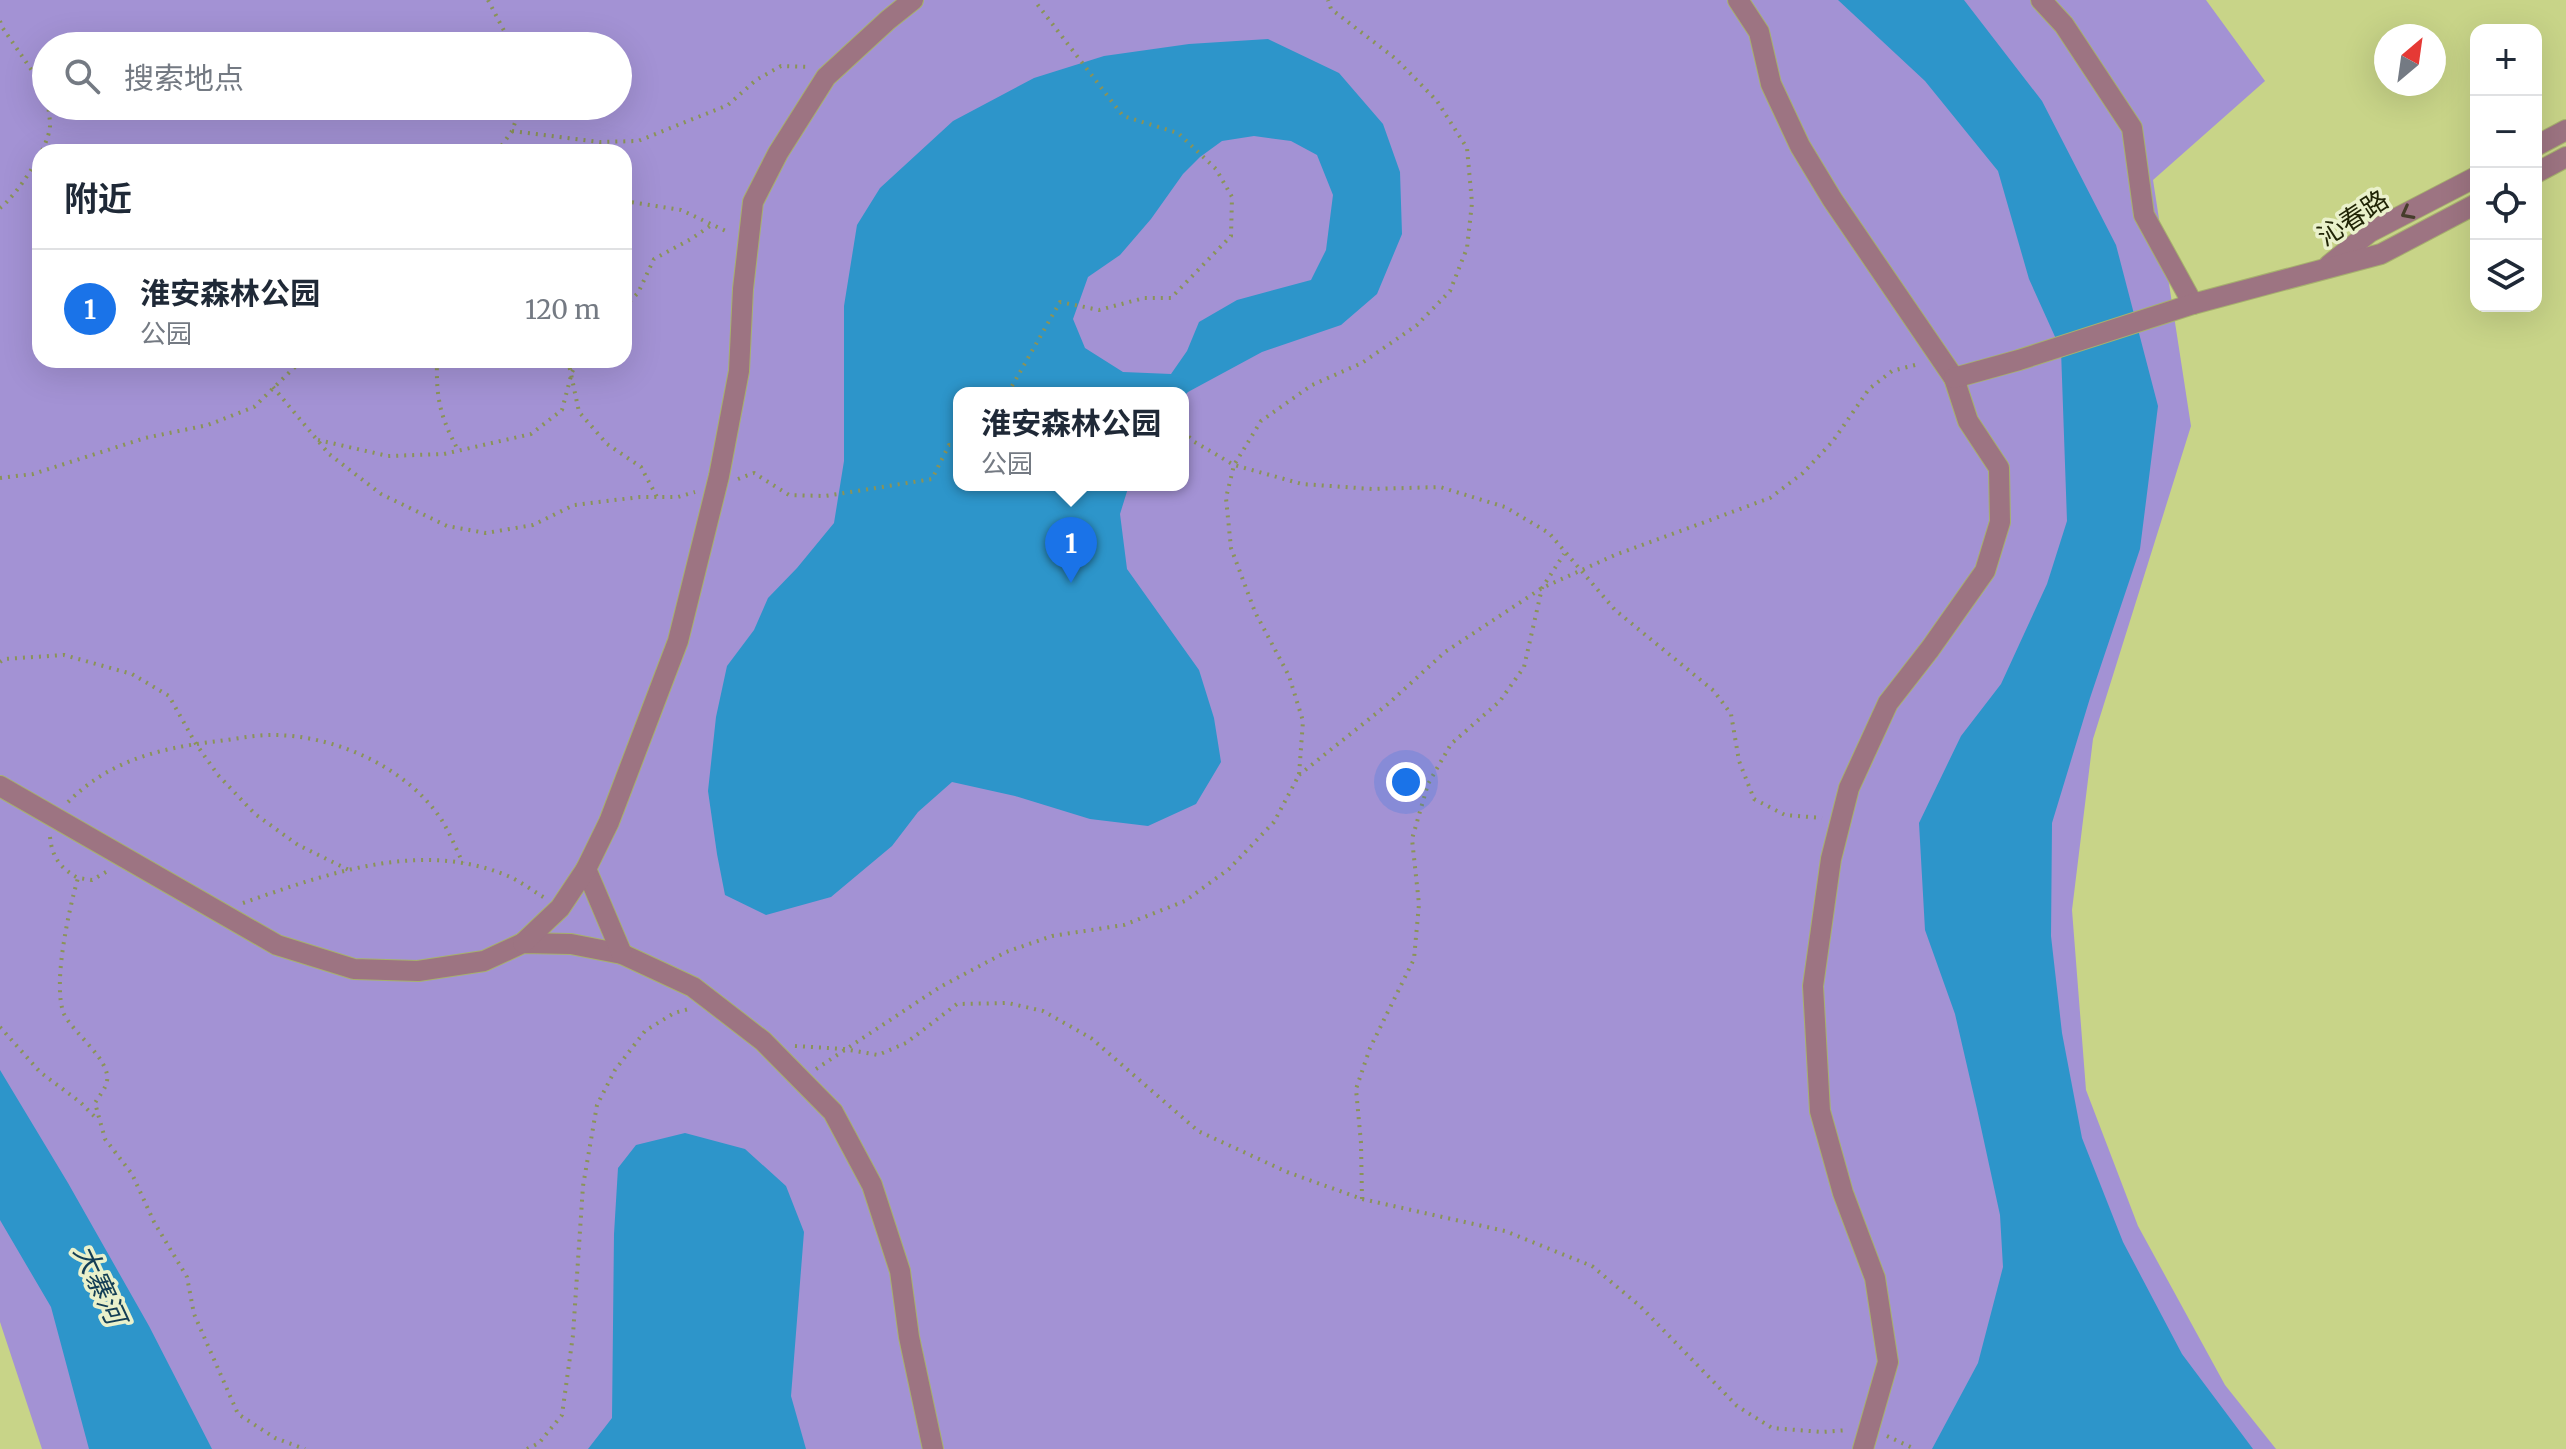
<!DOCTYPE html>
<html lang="zh">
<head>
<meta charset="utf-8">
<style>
  body { margin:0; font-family:Merriweather,"Noto Sans SC",serif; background:#f6f6f7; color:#1f2937 }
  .controls { position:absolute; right:24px; top:24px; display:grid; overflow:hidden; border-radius:16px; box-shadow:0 8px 32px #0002 }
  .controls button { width:72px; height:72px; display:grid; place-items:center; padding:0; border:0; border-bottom:2px solid #e0e1e3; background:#fff; color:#1f2937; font:40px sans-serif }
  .compass { position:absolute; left:2374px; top:24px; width:72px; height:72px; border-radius:50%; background:#fff; box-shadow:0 8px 32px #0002; rotate:29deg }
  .you { position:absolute; left:1406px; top:782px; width:28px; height:28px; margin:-20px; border:6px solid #fff; border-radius:50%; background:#1a73e8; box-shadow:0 0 0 12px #1a73e833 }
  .badge { display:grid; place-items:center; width:52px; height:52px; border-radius:50%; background:#1a73e8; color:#fff; font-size:26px; font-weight:700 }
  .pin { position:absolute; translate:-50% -66px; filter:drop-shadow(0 2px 4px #0008) }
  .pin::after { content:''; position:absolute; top:42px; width:28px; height:24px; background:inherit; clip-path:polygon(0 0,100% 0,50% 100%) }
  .popup { position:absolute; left:953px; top:387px; width:236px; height:104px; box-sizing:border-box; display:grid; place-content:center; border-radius:16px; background:#fff; filter:drop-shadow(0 2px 6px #0005); font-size:26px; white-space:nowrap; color:#747a83 }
  .popup b { font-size:30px; color:#1f2937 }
  .popup::after { content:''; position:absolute; left:50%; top:100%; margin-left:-16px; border:16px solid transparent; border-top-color:#fff }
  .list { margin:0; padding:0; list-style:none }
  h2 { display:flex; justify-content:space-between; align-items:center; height:104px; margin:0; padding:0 32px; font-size:34px }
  h2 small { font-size:26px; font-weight:400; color:#747a83 }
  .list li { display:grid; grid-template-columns:52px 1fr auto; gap:24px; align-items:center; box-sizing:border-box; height:120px; padding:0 32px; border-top:2px solid #e0e1e3 }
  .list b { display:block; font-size:30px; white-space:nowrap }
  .list p { margin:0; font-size:26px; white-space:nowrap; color:#747a83 }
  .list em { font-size:26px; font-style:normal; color:#747a83 }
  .icon { flex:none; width:44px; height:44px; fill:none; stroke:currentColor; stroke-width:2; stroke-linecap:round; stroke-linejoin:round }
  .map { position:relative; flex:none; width:2566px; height:1449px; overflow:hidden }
  .search { position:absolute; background:#fff; box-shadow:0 8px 32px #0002; left:32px; top:32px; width:600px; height:88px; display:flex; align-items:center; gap:20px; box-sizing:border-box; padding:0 28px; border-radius:44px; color:#747a83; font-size:30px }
  .panel { position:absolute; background:#fff; box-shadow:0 8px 32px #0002; left:32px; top:144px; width:600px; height:224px; border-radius:24px }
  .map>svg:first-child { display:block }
  .green { fill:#a392d4; fill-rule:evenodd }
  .water { fill:#2d95ca; fill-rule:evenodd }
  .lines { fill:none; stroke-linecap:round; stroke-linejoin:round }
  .minor-casing { stroke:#a7b16e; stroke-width:22 }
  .path { stroke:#8a9358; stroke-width:4; stroke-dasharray:2 6; stroke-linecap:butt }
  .minor { stroke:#9d7482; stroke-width:20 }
  .oneway { stroke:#463d2b }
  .labels { text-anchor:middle; stroke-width:7; stroke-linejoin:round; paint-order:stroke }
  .street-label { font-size:26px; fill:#212506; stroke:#eaf1cb }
  .water-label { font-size:28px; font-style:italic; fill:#143e55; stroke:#eaf1cb }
</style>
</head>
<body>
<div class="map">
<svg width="2566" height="1449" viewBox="0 0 2566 1449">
  <rect width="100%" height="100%" fill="#c8d488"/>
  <path class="green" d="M0 0H2206L2265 81 2153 180 2191 426 2093 739 2072 910 2086 1090 2138 1226 2225 1385 2276 1449H42L0 1322ZM46 46H618V106H46ZM40 152H624V360H40ZM959 393H1183V485H959Z"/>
  <g class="water">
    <path d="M1838 0H1964L2042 101 2116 245 2158 406 2140 549 2090 698 2052 823 2051 936 2062 1033 2082 1138 2123 1242 2182 1354 2253 1449H1932L1978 1363 2003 1267 2000 1215 1977 1109 1955 1014 1925 930 1919 823 1961 736 2001 684 2047 584 2067 521 2061 350 2029 279 1998 171 1925 81Z"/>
    <path d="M1268 39 1339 73 1383 124 1400 172 1402 234 1377 294 1341 325 1262 352 1188 392 1183 397V393H959V485H1129L1120 514 1127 569 1199 670 1214 718 1221 762 1196 804 1148 826 1090 819 1015 796 952 782 918 812 892 846 831 897 766 915 725 895 717 854 708 791 716 717 727 666 754 630 768 598 797 568 834 523 844 461V306L857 225 880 188 953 121 1034 78 1104 56 1189 44ZM1254 136 1291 141 1317 155 1333 195 1326 250 1311 280 1237 300 1199 322 1187 351 1171 374 1123 372 1085 348 1073 319 1088 277 1120 255 1151 219 1183 174 1200 157 1222 141Z"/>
    <path d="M0 1070 68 1183 149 1326 212 1449H89L51 1307 0 1220Z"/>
    <path d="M685 1133 745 1149 786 1186 804 1232 791 1396 806 1449H588L612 1418 614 1234 618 1168 636 1145Z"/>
  </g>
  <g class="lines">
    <defs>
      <g id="minor">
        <path d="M1738 0 1759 32 1771 84 1800 146 1832 199 1954 378 1968 421 1999 468 2000 522 1985 571 1930 649 1888 703 1849 788 1831 859 1813 986 1820 1111 1843 1193 1875 1278 1888 1362 1863 1449"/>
        <path d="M2041 0 2064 25 2132 128 2144 215 2193 304"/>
        <path d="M2536 146 2566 130"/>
        <path d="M2536 173 2566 157"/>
        <path d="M2329 265 2370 232 2476 177"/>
        <path d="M1954 378 2019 360 2193 304 2381 254 2476 204"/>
        <path d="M0 786 277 945 354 969 418 971 484 961 523 943 571 944 622 954 693 987 763 1041 833 1112 872 1185 900 1271 909 1337 933 1449"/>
        <path d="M586 869 622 954"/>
        <path d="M523 943 560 908 586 869 609 822 678 641 719 476 739 371 743 289 753 202 778 153 826 77 888 20 913 0"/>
      </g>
    </defs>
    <use href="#minor" class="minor-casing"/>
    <g class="path">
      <path d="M488 0 512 46"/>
      <path d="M0 21 2 27 46 91"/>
      <path d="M512 131 600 142 638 141 728 105 756 80 781 66 810 67"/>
      <path d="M497 152 512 131 521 106"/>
      <path d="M624 201 681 210 728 232"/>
      <path d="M0 208C17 195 49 147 50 126 50 119 49 112 48 106"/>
      <path d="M624 307 638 293 654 259 691 239 713 224"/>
      <path d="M437 360C436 399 440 416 458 450"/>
      <path d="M568 360 579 412 607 444 641 467 657 497"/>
      <path d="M273 387 329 454 381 494 447 526 486 533 533 525 574 505 640 497H678L695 492"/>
      <path d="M1008 393 1060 302 1099 310 1144 298H1171L1231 236 1232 197 1216 169 1178 133 1123 116 1034 0"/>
      <path d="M1183 431 1193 441 1234 465 1302 484 1372 489 1440 487 1505 507 1549 533 1615 610 1714 691 1731 714 1739 761 1754 799 1785 815 1822 818"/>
      <path d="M318 440 388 456 444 454 531 434 562 410 572 372 579 360"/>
      <path d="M0 478 33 474 145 438 208 425 254 407 302 360"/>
      <path d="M738 479 754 473 789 495 825 496 932 479 949 445 959 446"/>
      <path d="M0 662 4 659 64 655 132 674 169 696 196 744 218 775 255 814 298 845 349 870"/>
      <path d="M1299 775 1388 704 1445 652 1542 588 1615 555 1770 498 1803 473 1833 441 1869 389 1892 371 1919 364"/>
      <path d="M68 802C108 762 156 749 211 742 231 740 252 735 272 735 335 735 406 767 441 819 450 833 456 849 463 863"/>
      <path d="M50 837C52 857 60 868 78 878"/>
      <path d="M106 872 92 880 78 878C69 909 52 985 64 1014 73 1033 111 1060 107 1081 106 1088 99 1096 95 1103L105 1139 132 1174 154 1222 187 1277 194 1314 238 1414 275 1438 305 1449"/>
      <path d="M243 903C326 874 421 839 508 876 520 881 533 891 545 898"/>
      <path d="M0 1027 40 1072 80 1102 98 1120"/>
      <path d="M795 1046 844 1049 878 1055 906 1043 957 1004 1008 1003 1043 1011 1091 1038 1198 1131 1287 1172 1362 1199 1505 1231 1592 1266 1640 1306 1737 1406 1772 1428 1822 1432 1848 1430"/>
      <path d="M816 1069 940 987 1006 952 1052 936 1124 925 1185 901 1229 869 1274 822 1299 775 1303 721 1289 676 1255 612 1231 548 1226 498 1234 465 1261 421 1312 385 1362 363 1417 325 1450 291 1467 248 1472 203 1467 148 1437 101 1396 59 1331 9 1328 0"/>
      <path d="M1362 1199 1361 1143 1356 1089 1370 1048 1414 959 1419 904 1412 839 1428 784 1451 744 1500 701 1524 667 1542 588 1564 554"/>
      <path d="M1887 1436 1915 1449"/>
      <path d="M527 1449 539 1443 562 1415 573 1335 583 1186 597 1105 615 1070 645 1031 674 1013 689 1009"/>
    </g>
    <use href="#minor" class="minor"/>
  </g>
  <defs><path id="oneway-chevron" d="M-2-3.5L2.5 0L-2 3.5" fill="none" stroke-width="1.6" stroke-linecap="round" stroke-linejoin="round" transform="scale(2)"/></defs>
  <use class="oneway" href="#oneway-chevron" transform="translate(2407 213) rotate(152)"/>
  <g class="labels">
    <g class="street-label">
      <text transform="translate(2353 218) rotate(-33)" y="9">沁春路</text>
    </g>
    <g class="water-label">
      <text transform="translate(100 1284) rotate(65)" y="10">大寨河</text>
    </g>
  </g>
</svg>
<div class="controls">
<button>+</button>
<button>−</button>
<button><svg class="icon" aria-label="locate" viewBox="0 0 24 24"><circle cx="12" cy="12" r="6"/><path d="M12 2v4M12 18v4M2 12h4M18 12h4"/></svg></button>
<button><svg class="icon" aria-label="layers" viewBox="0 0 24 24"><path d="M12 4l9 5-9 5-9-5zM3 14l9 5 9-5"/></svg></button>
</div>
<svg class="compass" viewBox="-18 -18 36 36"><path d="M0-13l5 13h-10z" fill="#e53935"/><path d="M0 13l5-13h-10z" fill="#747a83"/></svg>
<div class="you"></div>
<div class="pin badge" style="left:1071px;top:583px">1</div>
<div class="popup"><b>淮安森林公园</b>公园</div>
<div class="search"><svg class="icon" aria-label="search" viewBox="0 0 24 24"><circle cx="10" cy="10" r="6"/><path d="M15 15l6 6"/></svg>搜索地点</div>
<section class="panel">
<h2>附近<small></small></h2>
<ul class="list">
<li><span class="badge">1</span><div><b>淮安森林公园</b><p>公园</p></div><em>120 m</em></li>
</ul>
</section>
</div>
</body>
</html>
